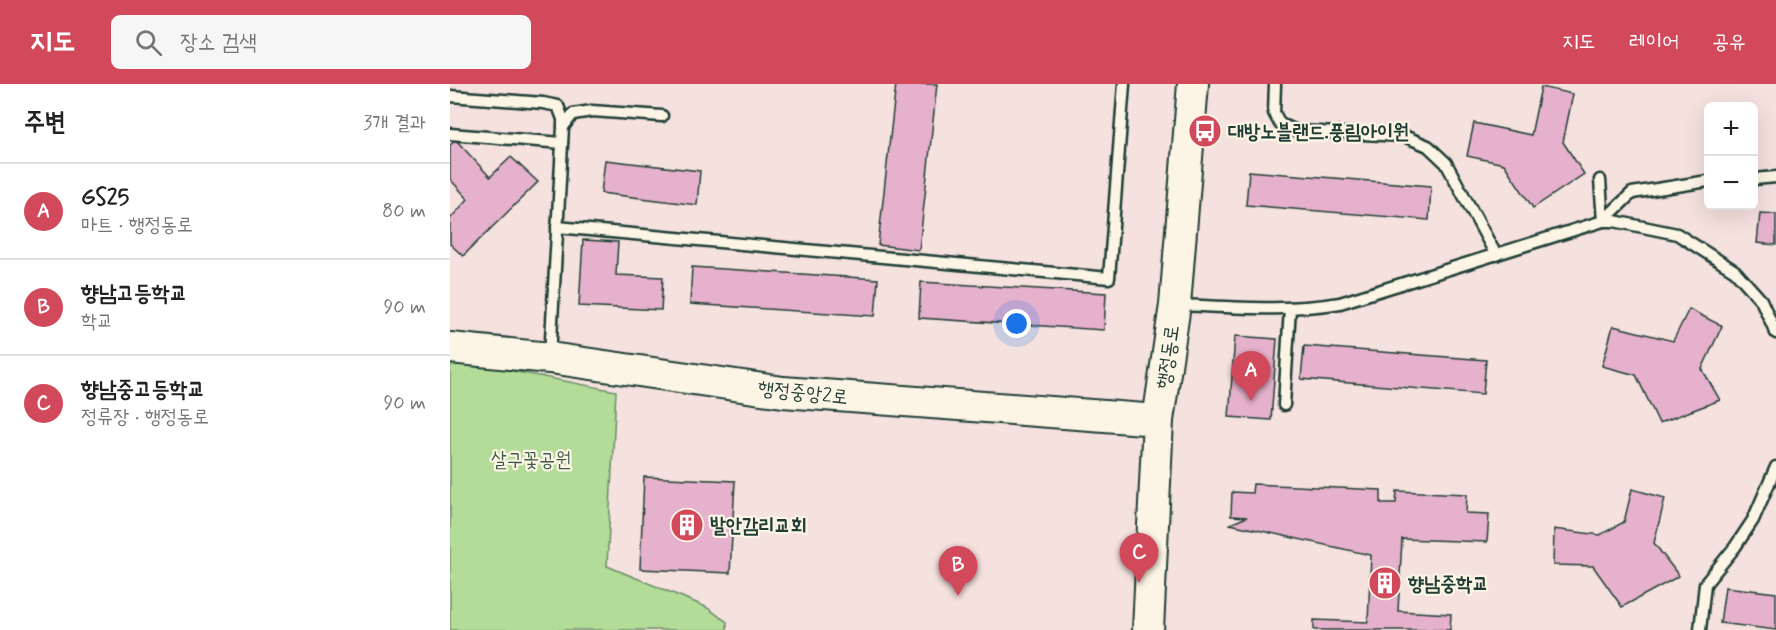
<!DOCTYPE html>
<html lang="ko">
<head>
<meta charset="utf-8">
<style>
  body { margin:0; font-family:Mynerve,"Poor Story",sans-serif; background:#f6f6f6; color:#222 }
  .controls { position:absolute; right:18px; top:18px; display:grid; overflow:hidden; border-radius:9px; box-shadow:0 6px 24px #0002 }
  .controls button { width:54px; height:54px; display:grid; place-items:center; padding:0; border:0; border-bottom:2px solid #e0e0e0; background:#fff; color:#222; font:30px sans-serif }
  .you { position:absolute; left:567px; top:240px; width:21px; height:21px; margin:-15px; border:4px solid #fff; border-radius:50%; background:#1a73e8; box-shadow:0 0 0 9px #1a73e833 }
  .badge { display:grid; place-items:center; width:39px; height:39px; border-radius:50%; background:#d1495b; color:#fff; font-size:20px; font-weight:700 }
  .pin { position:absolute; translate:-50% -50px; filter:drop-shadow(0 2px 3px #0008) }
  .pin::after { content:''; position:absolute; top:32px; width:21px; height:18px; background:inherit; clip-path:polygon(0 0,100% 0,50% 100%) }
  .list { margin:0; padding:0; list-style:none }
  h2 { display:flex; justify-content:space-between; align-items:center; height:78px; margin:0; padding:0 24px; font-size:26px }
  h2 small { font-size:20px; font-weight:400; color:#767676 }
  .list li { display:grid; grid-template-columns:39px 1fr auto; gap:18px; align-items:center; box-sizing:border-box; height:96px; padding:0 24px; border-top:2px solid #e0e0e0 }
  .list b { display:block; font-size:22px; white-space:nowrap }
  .list p { margin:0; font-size:20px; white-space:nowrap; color:#767676 }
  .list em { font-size:20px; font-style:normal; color:#767676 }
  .icon { flex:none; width:33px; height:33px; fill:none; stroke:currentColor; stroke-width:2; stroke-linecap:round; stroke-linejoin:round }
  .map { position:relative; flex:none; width:1326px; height:546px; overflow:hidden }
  header { display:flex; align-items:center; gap:36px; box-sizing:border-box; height:84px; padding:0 30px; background:#d1495b; color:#fff }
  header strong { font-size:28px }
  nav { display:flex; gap:33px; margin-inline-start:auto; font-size:21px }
  .search { width:420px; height:54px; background:#f6f6f6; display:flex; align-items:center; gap:15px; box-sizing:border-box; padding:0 21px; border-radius:9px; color:#767676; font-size:22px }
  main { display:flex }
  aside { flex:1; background:#fff }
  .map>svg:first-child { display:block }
  .green { fill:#b3dc99; stroke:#698c66; stroke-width:1.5 }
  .building { fill:#e6b1cc; stroke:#1f3d34; stroke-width:1.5 }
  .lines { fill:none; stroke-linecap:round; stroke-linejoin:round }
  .lane-casing { stroke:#1f3d34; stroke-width:15 }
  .secondary-casing { stroke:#1f3d34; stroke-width:34 }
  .lane { stroke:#fcf5e5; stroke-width:10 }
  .secondary { stroke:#fcf5e5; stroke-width:30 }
  .labels { text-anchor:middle; stroke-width:4.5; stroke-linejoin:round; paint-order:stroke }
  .poi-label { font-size:20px; font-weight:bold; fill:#1f3d34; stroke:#fcf5e5; text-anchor:start }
  .street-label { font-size:20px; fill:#1f3d34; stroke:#fcf5e5 }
  .park-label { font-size:20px; fill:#3d5d48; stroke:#fcf5e5 }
</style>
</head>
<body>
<header>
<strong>지도</strong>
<div class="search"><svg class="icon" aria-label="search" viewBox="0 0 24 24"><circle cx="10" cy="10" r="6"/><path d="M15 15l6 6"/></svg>장소 검색</div>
<nav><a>지도</a><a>레이어</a><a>공유</a></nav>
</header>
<main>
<aside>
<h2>주변<small>3개 결과</small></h2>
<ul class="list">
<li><span class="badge">A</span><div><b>GS25</b><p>마트 · 행정동로</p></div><em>80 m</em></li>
<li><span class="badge">B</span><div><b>향남고등학교</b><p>학교</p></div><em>90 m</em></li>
<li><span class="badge">C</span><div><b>향남중고등학교</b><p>정류장 · 행정동로</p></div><em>90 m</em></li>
</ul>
</aside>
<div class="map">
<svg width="1326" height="546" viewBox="0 0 1326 546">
  <rect width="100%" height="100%" fill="#f5e1de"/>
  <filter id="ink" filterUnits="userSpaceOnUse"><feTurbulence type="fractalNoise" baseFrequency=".0167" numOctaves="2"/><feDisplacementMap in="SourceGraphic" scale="12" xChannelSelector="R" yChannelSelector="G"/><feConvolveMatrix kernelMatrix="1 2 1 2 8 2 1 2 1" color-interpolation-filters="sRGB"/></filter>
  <g filter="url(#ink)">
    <path class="green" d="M0 275 166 307 157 482 256 523 277 538V546H0Z"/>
    <g class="building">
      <path d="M446 0H487L469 166 428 161Z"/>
      <path d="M1091 3 1123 10 1113 58 1134 90 1083 124 1054 80 1017 72 1024 39 1081 51Z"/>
      <path d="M6 56 40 93 61 73 88 98 13 172 0 160V135L18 115 0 95V61Z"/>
      <path d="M155 76 250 87 247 121 151 109Z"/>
      <path d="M799 87 981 102 979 136 796 121Z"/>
      <path d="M1310 129 1326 130V161L1307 159Z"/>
      <path d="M133 156 168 158 166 191 213 193 211 226 129 222Z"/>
      <path d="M242 183 428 195 425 232 240 220Z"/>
      <path d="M471 198 656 209 654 246 469 234Z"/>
      <path d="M1239 225 1272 242 1252 285 1270 316 1209 339 1186 291 1152 282 1163 242 1223 257Z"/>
      <path d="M785 252 827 255 821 336 779 333Z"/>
      <path d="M854 262 1036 276 1033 310 851 295Z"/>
      <path d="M194 393 285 397 280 489 190 485Z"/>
      <path d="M803 400 931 406V419H946L947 407 1017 410 1016 429 1039 430 1037 458 952 455 948 527 1001 530 1000 546H864V536L918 538 921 471 780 440 797 433 781 432 782 408 802 409Z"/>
      <path d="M1182 405 1215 414 1204 459 1229 492 1172 523 1143 482 1103 481 1104 445 1150 451 1174 438Z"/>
      <path d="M1275 503 1326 509V546L1270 539Z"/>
    </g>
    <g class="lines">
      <defs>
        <g id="lane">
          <path d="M825 0 824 29 830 40 847 47 954 52 978 62 996 79 1046 171"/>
          <path d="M0 12 93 19 108 22 113 35V43L100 273"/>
          <path d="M113 43 123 30 142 27 212 32"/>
          <path d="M0 50 112 59"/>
          <path d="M1304 95 1326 93"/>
          <path d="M1150 96 1153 137"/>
          <path d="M1153 137 1182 109 1258 97"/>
          <path d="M107 143 659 194 674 0"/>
          <path d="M728 221C782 223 837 228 890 219L1153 137H1164L1227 150 1285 187 1311 216 1326 249"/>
          <path d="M834 321 840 224"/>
          <path d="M1250 546 1255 500 1285 463 1303 436 1326 383"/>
        </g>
        <g id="secondary">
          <path d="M0 264 100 274 333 308 708 336"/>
          <path d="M698 546 708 336 725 221 743 0"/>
        </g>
      </defs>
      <use href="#lane" class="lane-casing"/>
      <use href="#secondary" class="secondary-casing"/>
      <use href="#lane" class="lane"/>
      <use href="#secondary" class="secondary"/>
    </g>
  </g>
  <defs>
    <symbol id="bus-disc" viewBox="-11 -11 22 22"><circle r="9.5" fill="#d1495b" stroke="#fcf5e5"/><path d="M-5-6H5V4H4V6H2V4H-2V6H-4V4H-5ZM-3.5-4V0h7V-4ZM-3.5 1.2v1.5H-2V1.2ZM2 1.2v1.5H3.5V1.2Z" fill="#fff"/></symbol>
    <symbol id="building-disc" viewBox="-11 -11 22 22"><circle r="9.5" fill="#d1495b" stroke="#fcf5e5"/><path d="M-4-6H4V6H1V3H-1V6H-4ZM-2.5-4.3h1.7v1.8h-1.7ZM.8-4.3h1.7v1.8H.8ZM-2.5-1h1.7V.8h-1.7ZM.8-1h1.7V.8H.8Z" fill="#fff"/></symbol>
  </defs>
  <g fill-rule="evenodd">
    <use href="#bus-disc" x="736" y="28" width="38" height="38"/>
    <use href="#building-disc" x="218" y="422" width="38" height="38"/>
    <use href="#building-disc" x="916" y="480" width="38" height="38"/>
  </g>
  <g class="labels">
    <g class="poi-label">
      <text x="778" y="54">대방노블랜드.풍림아이원</text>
      <text x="260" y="448">발안감리교회</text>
      <text x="958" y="506">향남중학교</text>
    </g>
    <g class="street-label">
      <text transform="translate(717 273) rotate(-82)" y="7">행정동로</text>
      <text transform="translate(353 308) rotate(6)" y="7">행정중앙2로</text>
    </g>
    <g class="park-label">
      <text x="81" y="382">살구꽃공원</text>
    </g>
  </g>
</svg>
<div class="controls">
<button>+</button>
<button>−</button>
</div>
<div class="you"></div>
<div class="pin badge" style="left:801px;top:317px">A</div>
<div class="pin badge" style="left:508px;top:512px">B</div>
<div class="pin badge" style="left:689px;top:499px">C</div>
</div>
</main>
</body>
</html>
